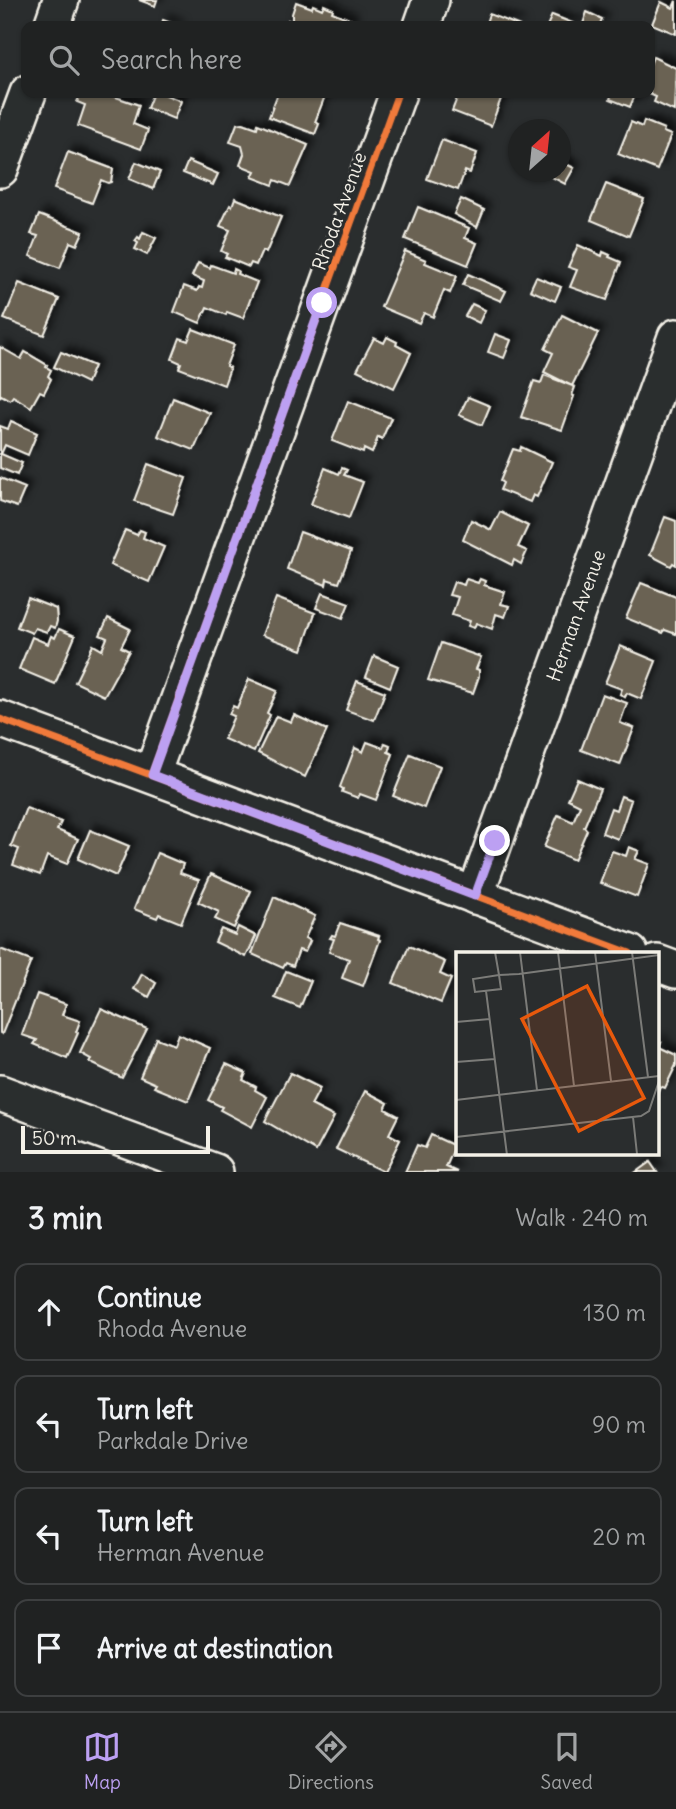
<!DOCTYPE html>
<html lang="en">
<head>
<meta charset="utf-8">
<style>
  body { margin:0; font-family:Delius,sans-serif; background:#2d2f2f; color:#f1f3f6 }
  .compass { position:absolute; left:508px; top:119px; width:63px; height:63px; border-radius:50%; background:#202222; box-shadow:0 2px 5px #0004; rotate:27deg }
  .scale { position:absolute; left:21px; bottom:18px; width:189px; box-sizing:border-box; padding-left:7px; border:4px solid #f4f1e8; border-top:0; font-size:19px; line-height:24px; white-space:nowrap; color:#f4f1e8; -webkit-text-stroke:5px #2a2d2e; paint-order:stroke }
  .stop { position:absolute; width:21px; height:21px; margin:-16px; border:5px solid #bca0f2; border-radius:50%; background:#fff }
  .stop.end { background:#bca0f2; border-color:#fff; box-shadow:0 2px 7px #0008 }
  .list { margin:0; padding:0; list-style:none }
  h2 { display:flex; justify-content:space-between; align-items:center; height:91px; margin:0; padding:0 28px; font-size:30px }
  h2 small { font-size:23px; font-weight:400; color:#a2a4a5 }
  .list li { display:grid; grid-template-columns:46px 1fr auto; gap:21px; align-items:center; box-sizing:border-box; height:98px; margin:0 14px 14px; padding:0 14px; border:2px solid #3d3f40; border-radius:14px }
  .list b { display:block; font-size:26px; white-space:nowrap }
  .list p { margin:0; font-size:23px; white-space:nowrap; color:#a2a4a5 }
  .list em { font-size:23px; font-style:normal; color:#a2a4a5 }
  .icon { flex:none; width:38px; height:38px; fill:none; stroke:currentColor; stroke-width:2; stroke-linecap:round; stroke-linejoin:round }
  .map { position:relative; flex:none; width:676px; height:1172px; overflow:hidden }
  .search { position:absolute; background:#202222; box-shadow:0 2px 5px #0004; left:21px; right:21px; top:21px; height:77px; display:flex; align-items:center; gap:18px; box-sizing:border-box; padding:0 24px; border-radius:14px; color:#a2a4a5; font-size:26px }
  .sheet { height:539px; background:#202222 }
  nav { display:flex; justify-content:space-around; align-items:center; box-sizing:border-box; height:98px; border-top:2px solid #3d3f40; background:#202222; font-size:19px; color:#a2a4a5 }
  nav a { display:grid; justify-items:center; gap:4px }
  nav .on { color:#bca0f2 }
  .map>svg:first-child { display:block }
  .building { fill:#6b6252; stroke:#f4f1e8; stroke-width:2; filter:url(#shadow) }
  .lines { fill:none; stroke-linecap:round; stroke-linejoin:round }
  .minor-casing { stroke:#f4f1e8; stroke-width:40 }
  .minor { stroke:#2a2d2e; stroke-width:35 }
  .cycleway-casing { stroke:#2a2d2e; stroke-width:11 }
  .cycleway { stroke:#f17a3a; stroke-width:7 }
  .route { stroke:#bca0f2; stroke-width:9 }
  .labels { text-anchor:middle; stroke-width:6; stroke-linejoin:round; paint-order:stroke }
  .street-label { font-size:19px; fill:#f4f1e8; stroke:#2a2d2e }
  .inset-road { fill:none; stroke:#7b7b78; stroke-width:2 }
  .view { fill:#e8590c; fill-opacity:0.15; stroke:#e8590c; stroke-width:3.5 }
  .inset-edge { fill:none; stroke:#f4f1e8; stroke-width:3.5 }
</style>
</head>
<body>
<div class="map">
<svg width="676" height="1172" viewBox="0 0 676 1172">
  <defs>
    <filter id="shadow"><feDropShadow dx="6" dy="-6" stdDeviation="3.5" flood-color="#0009"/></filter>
  </defs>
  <rect width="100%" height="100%" fill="#2a2d2e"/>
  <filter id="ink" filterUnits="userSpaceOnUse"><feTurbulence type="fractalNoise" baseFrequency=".0143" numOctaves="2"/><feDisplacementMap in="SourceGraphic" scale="14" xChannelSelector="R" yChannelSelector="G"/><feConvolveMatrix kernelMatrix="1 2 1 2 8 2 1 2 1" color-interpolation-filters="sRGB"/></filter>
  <g filter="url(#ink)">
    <g class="building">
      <path d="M139 0H157L155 6Z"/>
      <path d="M676 1V34L652 24 661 2 673 8Z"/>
      <path d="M296 2 312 8 313 5 322 9 324 5 333 9 332 12 352 20 350 26H286L288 20 292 22V14Z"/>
      <path d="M587 12 602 19 599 26 583 24Z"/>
      <path d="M489 14 520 26H485Z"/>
      <path d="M552 15 580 26H547Z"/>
      <path d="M163 20 179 26H161Z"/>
      <path d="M653 57 676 68 674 111 654 102 656 97 647 93H650V65Z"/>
      <path d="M81 93H104L139 105 133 124 148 130 141 149 78 126 85 105 77 102Z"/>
      <path d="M153 93H161L181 101 174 119 147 108Z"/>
      <path d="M278 93H326L315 122 319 124 315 134 269 117Z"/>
      <path d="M459 93H503L491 126 452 111Z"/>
      <path d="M612 93H629L635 95 630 107 610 99Z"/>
      <path d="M644 121 664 129 663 132 671 135 657 170 618 154 631 122 642 127Z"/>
      <path d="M243 123 257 128 258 124 308 145 290 186 275 180 273 185 252 177 255 171 240 165 244 154 242 146 230 142 237 124Z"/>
      <path d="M442 140 477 153 470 173 465 171 458 190 427 179Z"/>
      <path d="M68 152 113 169 111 182 108 183 101 180 92 203 54 189Z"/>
      <path d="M188 161 218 174 213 185 183 173Z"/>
      <path d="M560 161 574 168 565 184 548 175 549 172H560Z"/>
      <path d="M136 162 160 172 153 189 129 179Z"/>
      <path d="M606 184 644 199 629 236 591 220Z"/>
      <path d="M235 198 281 217 266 253 262 251 256 265 251 263 249 267 225 257 227 254 221 251 230 230 220 226 230 205 232 206Z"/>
      <path d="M461 199 484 210 477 227 454 214Z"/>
      <path d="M418 207 469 228 465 238 477 243 468 265 405 239Z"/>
      <path d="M39 215 83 232 77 245 70 242 60 268 30 256 38 236 31 234Z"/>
      <path d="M143 232 156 238 147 255 135 249 138 243 135 241 138 237 140 239Z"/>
      <path d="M578 245 602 256 603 252 610 255 609 257 621 262 607 300 570 287 577 270 568 267Z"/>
      <path d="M405 251 426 260 425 263 457 276 450 293 444 290 433 317 424 313 419 323 381 307Z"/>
      <path d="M198 263 210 268 211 265 233 273 234 269 238 271 237 274 257 282 243 318 227 312 226 315 207 307 200 323 174 312 184 286 197 291 199 287 202 288 204 281 192 276Z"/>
      <path d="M468 274 506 291 501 301 463 285Z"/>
      <path d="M536 277 561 287 555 301 530 290Z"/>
      <path d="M19 283 59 299 44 335 4 319Z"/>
      <path d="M472 304 485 310 479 323 465 316Z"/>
      <path d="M562 315 598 333 572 386 544 372 553 353 545 349Z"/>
      <path d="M193 329 234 345 226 366 230 368 224 385 179 368 181 363 172 359 180 338 188 341Z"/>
      <path d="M495 334 511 340 504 358 488 352Z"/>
      <path d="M387 337 397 342 396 345 411 353 394 388 357 370 374 338 384 343Z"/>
      <path d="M0 347 21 359 25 352 47 365 46 367 51 370 48 376 51 379 44 393 40 391 31 407 13 396 10 400 1 395 0 397Z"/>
      <path d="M61 352 94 366 87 383 54 367Z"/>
      <path d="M544 375 575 387 572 395 574 396 562 430 521 417 534 381 541 383Z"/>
      <path d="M468 397 490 406 482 425 459 415Z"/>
      <path d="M173 398 210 413 194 450 158 436Z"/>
      <path d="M348 401 391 418 382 439 378 437 372 453 364 449 363 453 332 441Z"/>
      <path d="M11 421 37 433 28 455 5 445 1 454 22 463 17 475 0 468V426L8 429Z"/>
      <path d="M521 447 552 462 537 497 533 495 530 502 500 490 503 483 500 481 513 449 520 451Z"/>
      <path d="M148 464 186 478 173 514 134 501Z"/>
      <path d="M325 468 339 474 342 468 347 470 344 475 363 482 349 518 311 504Z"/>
      <path d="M0 478 25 488 17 507 0 501Z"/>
      <path d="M500 512 528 526 518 547 527 551 521 564 514 560 512 565 463 540 471 520 491 530Z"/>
      <path d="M665 517 676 521V565L673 563 671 566 650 555Z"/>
      <path d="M125 530 137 535 140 530 145 532 143 538 164 547 149 582 110 565Z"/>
      <path d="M300 532 351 551 339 583 327 579 326 585 287 569Z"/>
      <path d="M466 579 478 583 480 579 485 581 484 585 505 592 501 604 509 606 505 617 496 614 492 629 476 623 474 628 468 626 470 621 452 615 458 597 449 595 454 582 464 585Z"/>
      <path d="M641 583 676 597V634L665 630 663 633 626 618Z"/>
      <path d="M322 593 349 603 343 618 316 608Z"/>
      <path d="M28 598 56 609 57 621 55 628 50 626 47 632 35 628 32 633 17 627Z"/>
      <path d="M276 598 315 613 302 650 262 635Z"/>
      <path d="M108 618 130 629 121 647 129 651 104 696 75 682 93 645 102 650 107 638 100 635Z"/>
      <path d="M59 629 75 636 55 684 19 669 32 637 48 644 51 636 55 638Z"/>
      <path d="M441 643 481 657 476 669 479 670V676L473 693 428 680Z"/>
      <path d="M620 646 656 661 641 699 627 693 625 697 620 694 622 689 605 683Z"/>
      <path d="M374 656 398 666 390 687 366 677Z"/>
      <path d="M249 679 277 691 267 713 270 715 254 752 224 739 234 716 229 714 233 706 237 708Z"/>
      <path d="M357 681 385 692 374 720 346 710Z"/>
      <path d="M602 694 627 703 620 723 634 728 620 765 581 750Z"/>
      <path d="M294 715 327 730 305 777 258 753 276 716 291 722Z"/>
      <path d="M367 742 383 748 385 743 390 745 388 752 393 754 376 800 360 794 358 798 342 792 343 789 340 787 355 748 363 752Z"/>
      <path d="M410 754 440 766 424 808 393 796Z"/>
      <path d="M577 779 600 789 584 827 587 830 574 860 544 847 558 815 573 822 580 805 568 799Z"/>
      <path d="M621 796 631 800 618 839 602 833 611 808 616 810Z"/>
      <path d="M26 808 61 822 57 830 78 839 67 864 47 856 40 875 13 865 19 849 11 846Z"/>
      <path d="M90 830 129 846 116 876 78 859Z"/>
      <path d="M629 847 639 851 635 859 649 864 637 897 600 883 612 851 626 856Z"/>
      <path d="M157 853 183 864 180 873 199 880 181 923 159 914 157 918 134 909Z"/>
      <path d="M211 874 251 891 234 928 215 919 219 912 198 902Z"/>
      <path d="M274 897 315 916 305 938 310 941 305 952 299 950 293 966 286 963 283 968 252 954Z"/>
      <path d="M340 923 379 936 378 939 380 940 363 986 342 978 349 959 329 952 334 939 330 938 332 935 335 936Z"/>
      <path d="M238 927 256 936 246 957 215 942 221 929 235 935Z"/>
      <path d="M409 946 445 962 440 974 451 979 441 1003 393 983Z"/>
      <path d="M0 949 31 961 2 1034 0 1033Z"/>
      <path d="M286 971 311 981 300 1008 275 998Z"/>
      <path d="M142 974 156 983 149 997 134 989Z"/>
      <path d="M37 994 66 1004 62 1015 80 1021 76 1032 78 1033 67 1058 34 1044 37 1040 22 1035Z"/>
      <path d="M101 1009 147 1029 122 1078 89 1062 91 1059 80 1053Z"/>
      <path d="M178 1034 210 1048 188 1101 154 1087 156 1084 140 1077 156 1038 174 1045Z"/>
      <path d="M657 1041 661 1042 659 1047 676 1055V1065L665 1088 660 1086 657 1094Z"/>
      <path d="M226 1064 246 1073 243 1080 256 1087 255 1090 267 1097 252 1127 220 1110 222 1107 208 1100Z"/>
      <path d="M290 1073 320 1088 311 1105 334 1117 316 1151 265 1121Z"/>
      <path d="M365 1091 388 1103 385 1109 398 1116 389 1134 400 1140 384 1172 336 1149Z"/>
      <path d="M431 1135 455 1146 446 1167 457 1172H405L417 1145 425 1148Z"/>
      <path d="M650 1162 657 1172H636Z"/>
    </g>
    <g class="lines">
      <defs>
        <g id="minor">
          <path d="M52 26 61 0"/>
          <path d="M422 26 431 0"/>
          <path d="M0 169 28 93"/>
          <path d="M0 719 630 953"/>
          <path d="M152 774 398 93"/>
          <path id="s1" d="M475 896 676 337"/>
          <path d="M657 963 676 970"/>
          <path d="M0 1093 215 1172"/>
        </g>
      </defs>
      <use href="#minor" class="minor-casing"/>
      <use href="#minor" class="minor"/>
      <defs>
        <g id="cycleway">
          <path d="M0 719 630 953"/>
          <path d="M152 774 398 93"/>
        </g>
      </defs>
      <use href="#cycleway" class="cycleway-casing"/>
      <use href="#cycleway" class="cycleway"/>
    </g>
  </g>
  <g class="lines" filter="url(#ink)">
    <path class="route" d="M322 303 152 775 475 896 495 841"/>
  </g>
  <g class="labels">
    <g class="street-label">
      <text transform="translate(339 211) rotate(-70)" y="7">Rhoda Avenue</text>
      <text dy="7" stroke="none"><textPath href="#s1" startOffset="298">Herman Avenue</textPath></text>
    </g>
  </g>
  <g transform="translate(456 952)">
    <rect width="203" height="203" fill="#2a2d2e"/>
    <path class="inset-road" d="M39 0 43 23 45 37 19 40 17 27 43 23 63 22 203 3M64 0 81 138M102 0 118 134M139 0 155 129M176 0 192 125M30 39 51 203M0 70 34 67M0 110 39 107M0 148 203 124M177 165 181 202M0 185 185 164 193 159 203 129"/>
    <path class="view" d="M131 34 188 146 123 179 66 67Z"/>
    <rect width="203" height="203" class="inset-edge"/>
  </g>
</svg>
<svg class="compass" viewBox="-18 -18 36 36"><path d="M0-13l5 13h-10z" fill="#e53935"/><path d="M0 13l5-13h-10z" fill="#a2a4a5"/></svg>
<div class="scale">50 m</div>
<div class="stop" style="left:322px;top:303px"></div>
<div class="stop end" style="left:495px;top:841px"></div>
<div class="search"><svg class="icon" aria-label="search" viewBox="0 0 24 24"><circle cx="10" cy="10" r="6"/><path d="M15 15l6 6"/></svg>Search here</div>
</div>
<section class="sheet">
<h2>3 min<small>Walk · 240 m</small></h2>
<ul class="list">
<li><svg class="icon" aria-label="ahead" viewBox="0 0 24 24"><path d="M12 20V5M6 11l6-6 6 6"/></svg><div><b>Continue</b><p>Rhoda Avenue</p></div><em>130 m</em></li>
<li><svg class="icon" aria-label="left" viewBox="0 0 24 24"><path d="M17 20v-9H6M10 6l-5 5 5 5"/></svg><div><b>Turn left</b><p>Parkdale Drive</p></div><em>90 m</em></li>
<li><svg class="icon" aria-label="left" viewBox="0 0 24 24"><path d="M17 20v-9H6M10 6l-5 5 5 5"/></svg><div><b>Turn left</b><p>Herman Avenue</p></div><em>20 m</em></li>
<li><svg class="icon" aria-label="arrive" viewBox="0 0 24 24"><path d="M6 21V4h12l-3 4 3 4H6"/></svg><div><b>Arrive at destination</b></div></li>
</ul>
</section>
<nav>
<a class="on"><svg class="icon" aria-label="map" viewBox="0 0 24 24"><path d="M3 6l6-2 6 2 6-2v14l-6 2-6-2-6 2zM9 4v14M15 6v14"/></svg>Map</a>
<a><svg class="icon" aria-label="directions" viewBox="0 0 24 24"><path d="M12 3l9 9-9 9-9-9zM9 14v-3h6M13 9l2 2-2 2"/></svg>Directions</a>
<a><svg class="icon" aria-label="saved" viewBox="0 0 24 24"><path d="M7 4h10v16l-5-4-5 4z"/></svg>Saved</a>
</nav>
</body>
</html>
